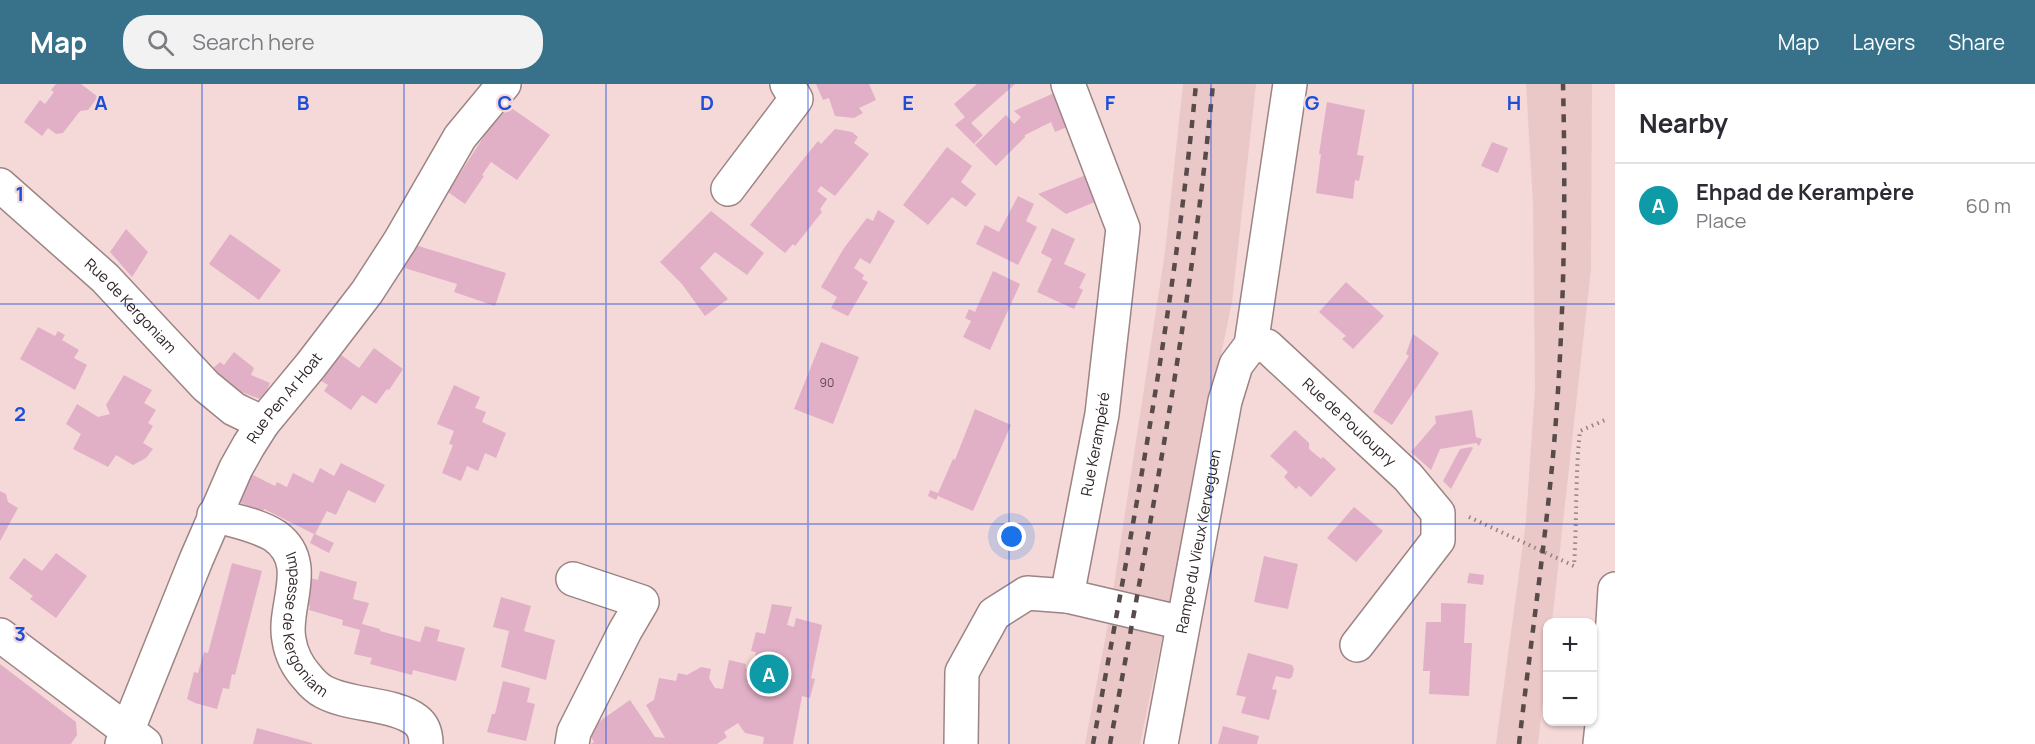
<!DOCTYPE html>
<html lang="en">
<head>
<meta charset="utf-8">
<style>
  body { margin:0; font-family:Manrope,sans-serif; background:#f2f2f3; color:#2b2b33 }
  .controls { position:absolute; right:18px; bottom:18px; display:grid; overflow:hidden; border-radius:12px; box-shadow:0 2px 4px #0004 }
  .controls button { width:54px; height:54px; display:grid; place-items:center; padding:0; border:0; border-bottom:2px solid #e1e1e2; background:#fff; color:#2b2b33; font:30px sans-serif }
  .you { position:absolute; left:1012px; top:453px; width:21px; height:21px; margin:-15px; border:4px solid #fff; border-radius:50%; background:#1a73e8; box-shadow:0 0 0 9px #1a73e833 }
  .badge { display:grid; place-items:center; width:39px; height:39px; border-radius:50%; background:#37718a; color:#fff; font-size:20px; font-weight:700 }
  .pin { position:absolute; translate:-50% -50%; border:3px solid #fff; box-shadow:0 2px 6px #0006 }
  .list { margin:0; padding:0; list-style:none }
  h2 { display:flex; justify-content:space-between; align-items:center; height:78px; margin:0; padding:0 24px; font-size:26px }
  h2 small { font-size:20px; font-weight:400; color:#7c7c81 }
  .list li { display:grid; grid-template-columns:39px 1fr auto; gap:18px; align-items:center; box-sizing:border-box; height:84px; padding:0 24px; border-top:2px solid #e1e1e2 }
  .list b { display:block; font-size:22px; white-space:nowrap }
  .list p { margin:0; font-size:20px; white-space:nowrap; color:#7c7c81 }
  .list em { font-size:20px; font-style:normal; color:#7c7c81 }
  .icon { flex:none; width:33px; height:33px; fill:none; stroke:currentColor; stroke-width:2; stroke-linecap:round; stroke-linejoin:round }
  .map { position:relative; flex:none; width:1615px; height:660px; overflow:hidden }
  header { display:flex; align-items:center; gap:36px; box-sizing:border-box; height:84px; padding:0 30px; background:#37718a; color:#fff }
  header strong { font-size:28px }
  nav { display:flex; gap:33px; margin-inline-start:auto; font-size:21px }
  .search { width:420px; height:54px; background:#f2f2f3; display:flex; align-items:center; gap:15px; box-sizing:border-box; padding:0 21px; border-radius:24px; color:#7c7c81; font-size:22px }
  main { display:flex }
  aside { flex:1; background:#fff }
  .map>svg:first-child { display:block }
  .built { fill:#eac8c7 }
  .building { fill:#e1b0c7 }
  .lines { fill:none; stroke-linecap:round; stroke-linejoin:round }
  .minor-casing { stroke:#9d8484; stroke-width:36 }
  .highway-casing { stroke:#9d8484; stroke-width:36 }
  .path { stroke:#958281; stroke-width:4; stroke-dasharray:1.5 4.5; stroke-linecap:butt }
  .minor { stroke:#fff; stroke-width:33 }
  .highway { stroke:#fff; stroke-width:33 }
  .rail { stroke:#594b4b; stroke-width:4.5; stroke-dasharray:8 8; stroke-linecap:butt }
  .grid { fill:none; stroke:#1d4ed8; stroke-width:1.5; stroke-opacity:0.55 }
  .labels { text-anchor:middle; stroke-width:4.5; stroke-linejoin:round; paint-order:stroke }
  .number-label { font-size:12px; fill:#5c484e }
  .street-label { font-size:15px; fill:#302626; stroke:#f4d9d8 }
  .grid-label { font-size:20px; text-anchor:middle; font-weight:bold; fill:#1d4ed8; stroke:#f4d9d8; stroke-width:4.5; stroke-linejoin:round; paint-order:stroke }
</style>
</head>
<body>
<header>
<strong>Map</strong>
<div class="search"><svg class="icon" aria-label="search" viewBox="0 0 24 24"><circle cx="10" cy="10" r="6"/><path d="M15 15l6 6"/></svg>Search here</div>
<nav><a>Map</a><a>Layers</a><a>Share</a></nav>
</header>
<main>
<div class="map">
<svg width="1615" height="660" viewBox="0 0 1615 660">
  <rect width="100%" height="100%" fill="#f4d9d8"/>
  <g class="built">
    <path d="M1183 0H1256L1232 218 1140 660H1085L1108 540 1165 168Z"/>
    <path d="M1526 0H1592L1591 185 1552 538H1548L1547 580 1538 660H1496L1526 437 1535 304 1533 119Z"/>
  </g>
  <g class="building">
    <path d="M56 0H81L98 13 88 26 80 27 63 49 56 50 48 44 42 52 24 38 40 16 45 20 54 8 51 6Z"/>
    <path d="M816 0H869L876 16 859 24 863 29 854 34 835 32 829 14 823 16Z"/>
    <path d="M977 0H1015L971 39 983 51 974 60 955 41 965 33 954 20Z"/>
    <path d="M1054 9 1067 43 1055 48 1051 38 1025 51V53L996 82 975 61 1006 31 1014 40 1021 33 1014 27Z"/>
    <path d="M1327 18 1365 26 1357 71 1364 72 1359 97 1355 96 1353 115 1316 109 1321 70H1319Z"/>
    <path d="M510 23 550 51 517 96 491 78 482 91 484 92 465 120 448 108 490 43Z"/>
    <path d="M835 45 852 48 858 53 854 59 869 70 835 112 821 102 817 107 827 115 820 125 822 128 795 162 793 160 785 169 750 141 818 57 821 60Z"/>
    <path d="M1492 58 1508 64 1498 89 1481 82Z"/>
    <path d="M947 63 972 82 961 98 976 110 966 123 952 113 928 141 903 121Z"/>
    <path d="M1086 91 1097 117 1066 130 1038 110Z"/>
    <path d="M1018 112 1034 120 1026 137 1037 143 1018 181 976 160 985 141 999 148Z"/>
    <path d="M878 126 895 137 870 180 860 174 854 184 864 191 862 195 868 198 848 232 831 224 837 213 821 203 844 164 867 134 873 137Z"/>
    <path d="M711 127 764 169 747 191 715 168 700 184 728 215 705 232 682 200 660 178Z"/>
    <path d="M1052 144 1075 155 1064 180 1086 190 1079 204 1083 206 1074 225 1037 208 1052 175 1041 169Z"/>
    <path d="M126 145 148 168 132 193 110 168Z"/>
    <path d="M230 150 281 186 259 216 209 180Z"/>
    <path d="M412 160 506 189 495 222 454 208 457 200 398 182Z"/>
    <path d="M993 187 1020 200 990 266 963 253 971 237 965 234 969 225 975 228Z"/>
    <path d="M1346 198 1384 232 1353 265 1342 255 1346 252 1319 228Z"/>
    <path d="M38 243 55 252 58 247 65 251 62 256 79 266 74 274 87 281 75 306 20 275Z"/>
    <path d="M1413 250 1439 269 1392 341 1373 328 1409 272 1406 270Z"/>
    <path d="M821 258 859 273 833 340 794 325Z"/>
    <path d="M374 264 403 285 389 306 387 305 376 320 362 311 351 326 324 307 328 301 318 295 337 268 359 284Z"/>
    <path d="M234 268 254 284 251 291 270 299 263 316 231 304 213 284 220 278 224 281Z"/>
    <path d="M124 291 152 306 144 319 156 326 148 339 153 342 143 359 153 365 146 374 133 381 116 371 108 383 73 365 81 350 66 340 77 320 98 333 110 330 106 321Z"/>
    <path d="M454 301 480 313 475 324 486 328 482 338 506 349 496 374 485 369 478 387 467 382 461 397 442 389 453 361 449 360 454 347 437 340Z"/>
    <path d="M975 325 1011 341 973 427 938 412 936 416 928 412 930 406 938 409 953 375 955 376Z"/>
    <path d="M1472 326 1476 353 1482 355 1479 362 1476 359 1440 365 1431 386 1411 368 1436 339 1435 332Z"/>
    <path d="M1295 346 1309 359V365L1321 375 1323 373 1336 385 1311 413 1299 402 1296 405 1284 393 1288 388 1270 372Z"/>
    <path d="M1471 363 1473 364 1451 405 1443 397 1460 365Z"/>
    <path d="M341 379 385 401 375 419 348 406 336 431 327 427 315 450 334 459 329 469 310 459 314 450 264 425 262 429 237 417 251 390 275 402 277 398 287 403 293 389 313 399 320 384 334 392Z"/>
    <path d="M0 407 6 410 8 418 18 424 0 457Z"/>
    <path d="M1354 423 1383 447 1356 478 1327 454Z"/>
    <path d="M56 469 87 492 56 534 30 515 33 512 9 494 24 474 42 487Z"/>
    <path d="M1264 472 1298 480 1288 525 1254 518Z"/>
    <path d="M232 479 262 487 235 591 232 590 229 605 223 604 217 625 195 619 187 615 194 588 198 589 204 568 208 569Z"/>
    <path d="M320 487 357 498 353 515 369 519 362 540 380 545V547L420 558 425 542 440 546 437 557 465 564 456 597 413 586 412 591 370 580 372 574 354 570 360 546 342 541 343 536 309 526 310 522 299 518 307 493 318 496Z"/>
    <path d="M1469 489 1484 491 1483 501 1467 499Z"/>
    <path d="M501 513 531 522 524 547 555 556 546 596 501 583 509 547 493 543Z"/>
    <path d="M1441 519 1466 520 1464 559H1472L1469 612 1429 610 1430 587H1423L1426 538H1441Z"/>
    <path d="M772 520 792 523 787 541 794 543 796 534 822 541 811 594 815 595 810 614 802 612 793 660H763L764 653 745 649 738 639 724 648 727 653 717 660H591L594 658 587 646 630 616 655 653 665 654 646 621 654 616 659 594 676 597 678 589 687 591 701 583 711 585 709 594 715 604 723 605 729 576 746 580V585L752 587 756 568 751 567 756 548 765 550Z"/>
    <path d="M1248 569 1292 581 1294 585 1292 593 1289 595 1276 592 1272 605 1277 606 1269 636 1241 629 1246 613 1236 611Z"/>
    <path d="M0 580 76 638 77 651 71 660H0Z"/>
    <path d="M503 597 530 604 527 618 535 620 526 657 487 648 492 630H495Z"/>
    <path d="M1223 642 1259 652 1257 660H1218Z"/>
    <path d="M257 644 312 659V660H253Z"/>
  </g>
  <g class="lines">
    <defs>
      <g id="minor">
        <path id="s1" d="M0 101 105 194 206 302 234 325 263 339"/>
        <path d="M728 105 796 15 787 0"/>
        <path id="s2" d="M1251 261 1267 262 1408 393 1438 429V456L1357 561"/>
        <path id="s3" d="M214 431C234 437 258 441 275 452 313 479 282 523 289 556 291 569 298 583 307 593 311 598 318 605 324 608 350 622 394 619 416 636 424 642 426 651 426 660"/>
        <path d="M1067 512 1183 539"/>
        <path d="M0 551 145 660"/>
        <path id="s4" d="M122 660 196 476 236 384 249 361 263 339 311 281 367 208 400 157 460 53 504 0"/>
        <path d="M572 660 574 648 625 547 642 518 573 495"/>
        <path id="s5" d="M961 660 962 588 994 530 1027 509 1067 512 1102 330 1123 144 1068 0"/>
        <path id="s6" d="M1161 660 1225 317 1236 281 1251 261 1290 0"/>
      </g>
      <path id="highway" d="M1600 660 1613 538 1615 505"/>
    </defs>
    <use href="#minor" class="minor-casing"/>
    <use href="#highway" class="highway-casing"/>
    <path class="path" d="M1469 433 1574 482C1577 437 1575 392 1580 347L1605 336"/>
    <use href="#minor" class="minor"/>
    <use href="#highway" class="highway"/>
    <g class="rail">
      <path d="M1093 660C1133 441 1175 221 1196 0"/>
      <path d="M1110 660C1150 441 1192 222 1213 0"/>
      <path d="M1519 660C1530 564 1544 468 1553 372 1564 248 1566 124 1563 0"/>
    </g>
  </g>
  <path class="grid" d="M202 0V660M404 0V660M606 0V660M808 0V660M1009 0V660M1211 0V660M1413 0V660M0 220H1615M0 440H1615"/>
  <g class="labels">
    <g class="number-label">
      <text x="827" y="303">90</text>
    </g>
    <g class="street-label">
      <text dy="5" stroke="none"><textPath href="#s1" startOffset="178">Rue de Kergoniam</textPath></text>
      <text dy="5" stroke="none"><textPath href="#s4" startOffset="384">Rue Pen Ar Hoat</textPath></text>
      <text dy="5" stroke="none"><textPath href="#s2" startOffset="128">Rue de Pouloupry</textPath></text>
      <text dy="5" stroke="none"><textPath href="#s5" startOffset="372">Rue Kerampéré</textPath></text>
      <text dy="5" stroke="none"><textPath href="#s6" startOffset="206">Rampe du Vieux Kerveguen</textPath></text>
      <text dy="5" stroke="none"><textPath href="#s3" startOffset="165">Impasse de Kergoniam</textPath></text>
    </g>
  </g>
  <g class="grid-label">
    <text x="101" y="26">A</text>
    <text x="303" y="26">B</text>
    <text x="505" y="26">C</text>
    <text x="707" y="26">D</text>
    <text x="908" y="26">E</text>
    <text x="1110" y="26">F</text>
    <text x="1312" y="26">G</text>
    <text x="1514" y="26">H</text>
    <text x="20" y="117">1</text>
    <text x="20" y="337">2</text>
    <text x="20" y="557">3</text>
  </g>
</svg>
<div class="controls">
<button>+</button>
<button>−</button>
</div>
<div class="you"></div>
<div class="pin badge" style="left:769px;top:590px;background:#0f9aa8">A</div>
</div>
<aside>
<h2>Nearby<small></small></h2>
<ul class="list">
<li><span class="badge" style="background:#0f9aa8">A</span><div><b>Ehpad de Kerampère</b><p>Place</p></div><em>60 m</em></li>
</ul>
</aside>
</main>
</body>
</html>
